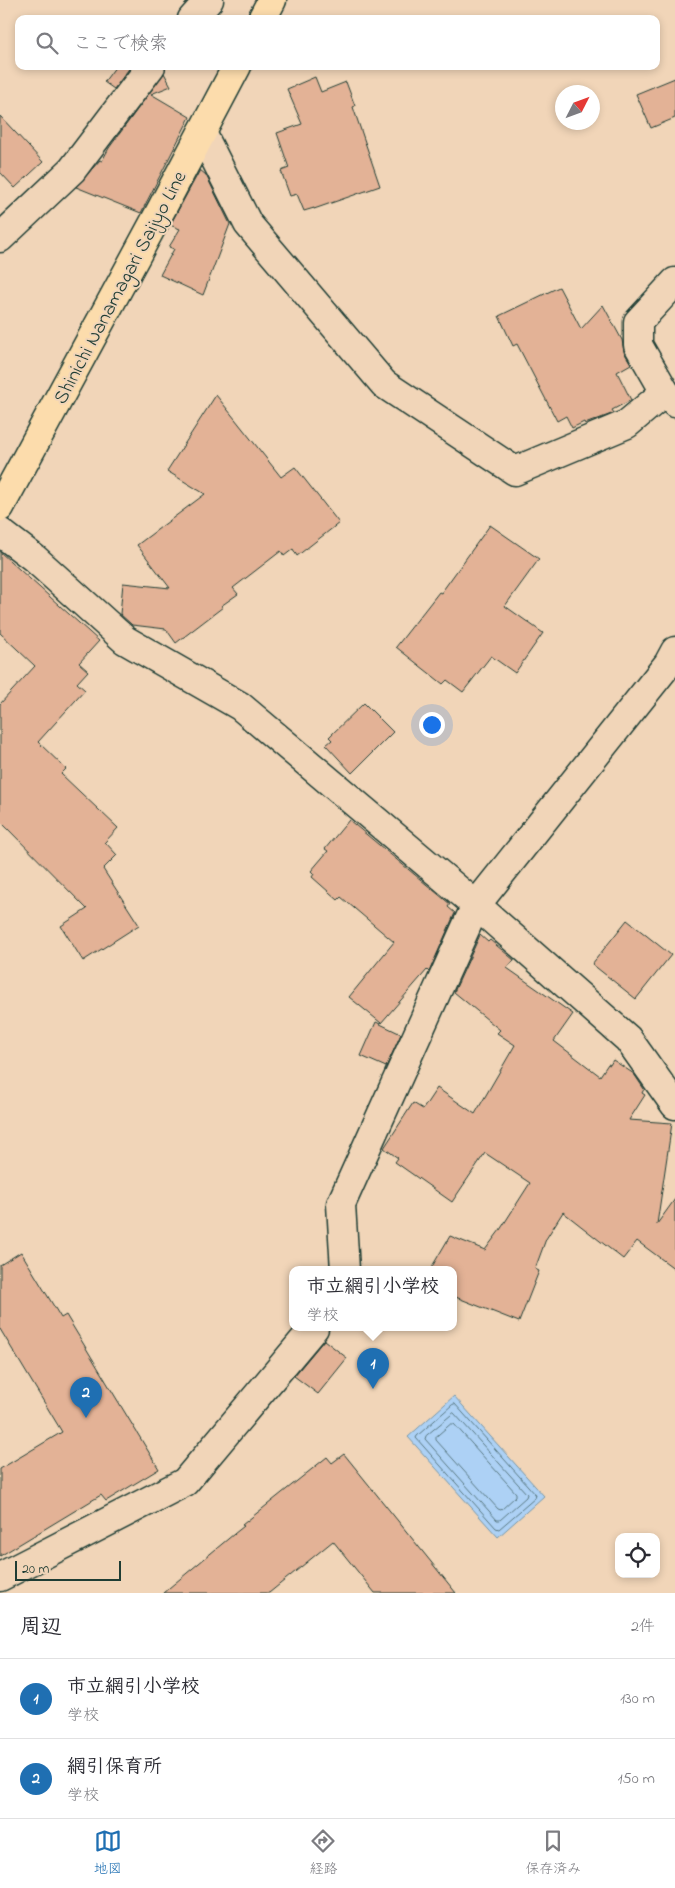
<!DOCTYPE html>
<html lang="ja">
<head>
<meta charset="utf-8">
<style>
  body { margin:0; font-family:"Indie Flower","Klee One",sans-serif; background:#f2f2f3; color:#2b2b33 }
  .controls { position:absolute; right:15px; bottom:15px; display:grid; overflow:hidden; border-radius:10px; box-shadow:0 2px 8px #0003 }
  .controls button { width:45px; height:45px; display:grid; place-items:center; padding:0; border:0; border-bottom:1px solid #e1e1e2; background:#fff; color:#2b2b33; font:25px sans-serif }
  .compass { position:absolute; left:555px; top:85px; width:45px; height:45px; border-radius:50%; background:#fff; box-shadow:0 2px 8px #0003; rotate:48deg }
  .scale { position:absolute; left:15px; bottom:12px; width:106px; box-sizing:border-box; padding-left:5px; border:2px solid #1f3d34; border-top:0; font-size:14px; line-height:18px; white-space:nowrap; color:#1f3d34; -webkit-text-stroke:4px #f1d5b8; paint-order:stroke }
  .you { position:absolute; left:431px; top:724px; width:18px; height:18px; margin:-12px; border:4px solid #fff; border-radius:50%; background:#1a73e8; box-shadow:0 0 0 8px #1a73e833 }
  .badge { display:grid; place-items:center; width:32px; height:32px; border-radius:50%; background:#1f6fb2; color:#fff; font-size:16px; font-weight:700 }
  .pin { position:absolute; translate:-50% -41px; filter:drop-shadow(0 1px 2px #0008) }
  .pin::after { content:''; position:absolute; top:26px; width:18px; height:15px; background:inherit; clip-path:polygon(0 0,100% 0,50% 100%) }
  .popup { position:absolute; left:289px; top:1266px; width:168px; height:65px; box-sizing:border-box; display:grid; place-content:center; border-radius:10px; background:#fff; filter:drop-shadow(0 1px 4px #0005); font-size:16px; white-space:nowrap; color:#7c7c81 }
  .popup b { font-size:19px; color:#2b2b33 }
  .popup::after { content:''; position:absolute; left:50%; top:100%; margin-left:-10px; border:10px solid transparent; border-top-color:#fff }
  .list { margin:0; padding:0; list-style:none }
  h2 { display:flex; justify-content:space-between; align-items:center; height:65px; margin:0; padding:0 20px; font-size:21px }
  h2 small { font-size:16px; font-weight:400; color:#7c7c81 }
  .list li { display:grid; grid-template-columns:32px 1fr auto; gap:15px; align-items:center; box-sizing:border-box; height:80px; padding:0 20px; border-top:1px solid #e1e1e2 }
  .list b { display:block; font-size:19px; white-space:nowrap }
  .list p { margin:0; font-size:16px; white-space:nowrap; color:#7c7c81 }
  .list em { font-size:16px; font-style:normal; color:#7c7c81 }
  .icon { flex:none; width:28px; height:28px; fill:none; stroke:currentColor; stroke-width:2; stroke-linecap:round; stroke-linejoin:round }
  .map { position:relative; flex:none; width:675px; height:1593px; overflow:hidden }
  .search { position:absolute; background:#fff; box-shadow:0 2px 8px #0003; left:15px; right:15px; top:15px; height:55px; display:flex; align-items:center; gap:12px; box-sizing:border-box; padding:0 18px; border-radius:10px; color:#7c7c81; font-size:19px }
  .sheet { height:225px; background:#fff }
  nav { display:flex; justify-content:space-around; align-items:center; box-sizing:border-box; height:70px; border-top:1px solid #e1e1e2; background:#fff; font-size:14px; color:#7c7c81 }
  nav a { display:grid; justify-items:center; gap:2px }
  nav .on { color:#1f6fb2 }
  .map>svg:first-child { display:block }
  .water { fill:#add1f5; stroke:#7496a8 }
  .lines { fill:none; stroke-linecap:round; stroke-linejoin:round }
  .shore { stroke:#587881; stroke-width:1 }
  .building { fill:#e3b296; stroke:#1f3d34 }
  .minor-casing { stroke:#1f3d34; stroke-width:31 }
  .primary-casing { stroke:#1f3d34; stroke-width:31 }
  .minor { stroke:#f1d5b8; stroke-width:28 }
  .primary { stroke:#fcdcac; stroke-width:28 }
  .labels { text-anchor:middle; stroke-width:4; stroke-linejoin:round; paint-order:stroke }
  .street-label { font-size:20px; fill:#1f3d34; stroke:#f1d5b8 }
</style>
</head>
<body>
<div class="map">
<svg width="675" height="1593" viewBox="0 0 675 1593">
  <rect width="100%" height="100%" fill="#f1d5b8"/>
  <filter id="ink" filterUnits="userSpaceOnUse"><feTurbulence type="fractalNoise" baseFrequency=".02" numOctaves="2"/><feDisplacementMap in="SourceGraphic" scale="10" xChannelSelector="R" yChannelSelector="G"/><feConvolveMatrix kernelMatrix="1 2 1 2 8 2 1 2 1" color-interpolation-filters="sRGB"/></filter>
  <g filter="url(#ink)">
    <path class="water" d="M454 1396 544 1496 498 1537 408 1437Z"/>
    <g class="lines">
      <g class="shore">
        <path d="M455 1404 536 1495 535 1498 499 1529 496 1528 416 1438 417 1436 452 1405Z"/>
        <path d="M454 1413 527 1494 526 1497 500 1520H497L425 1439 426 1436Z"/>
        <path d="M451 1424H454L516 1493V1496L501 1510 498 1509 436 1440V1437Z"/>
      </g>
    </g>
    <g class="building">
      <path d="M116 66H131L114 89 104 82Z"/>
      <path d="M164 73 171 86 151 94 190 117 141 213 76 187 100 160 102 161 109 148Z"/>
      <path d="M315 77 321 92 346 82 355 106 353 107 380 186 314 209V208L304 211 297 194 290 196 281 171 289 168 277 133 302 124 287 89Z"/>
      <path d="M675 78V118L651 128 636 94Z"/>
      <path d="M0 116 43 162 15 188 0 172Z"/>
      <path d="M200 170 206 175 230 224 203 295 160 275 174 249 169 247 180 229 170 225Z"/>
      <path d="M559 287 581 329 603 305 622 340 624 352 631 364 617 372 631 400 612 410 614 413 585 424 584 422 572 428 566 416 557 421 517 344 513 346 499 316Z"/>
      <path d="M216 395 281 477 295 467 339 523 297 556 293 549 284 556 281 551 233 588 238 594 221 606 223 607 176 643 166 629 132 625 120 614 123 583 170 588 137 545 205 494 167 471Z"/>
      <path d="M490 525 539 559 505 606 543 633 515 673 491 656 463 692 447 680 443 684 396 647 439 592 441 593Z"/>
      <path d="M0 552 99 641 79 663 88 671 77 683 85 690 38 742 66 769 61 774 118 828 105 842 117 855 103 869 139 925 83 961 61 926 87 909 0 821V704L35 666 0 633Z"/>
      <path d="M364 703 393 732 352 773 326 745 332 740 329 737Z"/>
      <path d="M349 820 450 904 448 907 455 913 429 972 427 970 381 1023 349 997 394 942 341 897 338 900 312 877 314 874 311 871 328 851 325 849Z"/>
      <path d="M627 920 671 955 636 999 592 964Z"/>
      <path d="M480 935 488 942 490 940 514 960 507 968 573 1014 554 1041 600 1076 608 1064 610 1065 613 1060 634 1074 644 1089 642 1093 645 1095 629 1120 672 1123 657 1224 675 1199V1269L637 1241 623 1259 563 1212 546 1239 535 1269 539 1271 519 1322 453 1296V1270H430L450 1236 485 1250 500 1230 530 1183 485 1153 452 1202 395 1162 398 1158 384 1148 413 1103 423 1109 437 1088 475 1114 515 1045 497 1033 500 1030 454 992Z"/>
      <path d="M376 1022 401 1034 386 1067 361 1056Z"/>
      <path d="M21 1252 61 1318 66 1315 159 1469 106 1501 101 1495 0 1556V1469L62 1432 0 1329V1265Z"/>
      <path d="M324 1340 347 1358 318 1394 294 1376Z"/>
      <path d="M344 1454 456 1593H375L333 1541 269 1593H163L234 1534 244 1526 242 1525 327 1457 332 1463Z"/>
    </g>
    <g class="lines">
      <defs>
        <g id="minor">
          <path d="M192 19 209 0"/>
          <path d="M202 133 248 224 384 384 515 471 627 424 665 392"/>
          <path d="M0 238 72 170 151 66"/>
          <path d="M675 282 638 322V345L665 392 675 403"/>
          <path d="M0 532 34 558 125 640 240 706 476 905 628 1039 675 1105"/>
          <path d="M345 1270 341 1204 476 905 668 664 675 651"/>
          <path d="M0 1577 185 1482 314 1328"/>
        </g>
        <g id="primary">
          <path d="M262 19 272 0"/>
          <path d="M0 507 162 208 237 66"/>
        </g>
      </defs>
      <use href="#minor" class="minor-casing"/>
      <use href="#primary" class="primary-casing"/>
      <use href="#minor" class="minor"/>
      <use href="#primary" class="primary"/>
    </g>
  </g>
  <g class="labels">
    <g class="street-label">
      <text transform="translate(119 287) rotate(-62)" y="7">Shinichi Nanamagari Saijyo Line</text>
    </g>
  </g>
</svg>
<div class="controls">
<button><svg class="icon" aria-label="locate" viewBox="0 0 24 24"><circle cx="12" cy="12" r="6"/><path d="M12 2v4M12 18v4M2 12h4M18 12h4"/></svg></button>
</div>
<svg class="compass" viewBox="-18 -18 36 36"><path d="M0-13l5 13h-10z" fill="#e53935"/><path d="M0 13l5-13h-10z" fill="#7c7c81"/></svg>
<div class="scale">20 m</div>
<div class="you"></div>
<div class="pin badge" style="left:373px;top:1389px">1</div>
<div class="popup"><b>市立網引小学校</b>学校</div>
<div class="pin badge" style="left:86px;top:1418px">2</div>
<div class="search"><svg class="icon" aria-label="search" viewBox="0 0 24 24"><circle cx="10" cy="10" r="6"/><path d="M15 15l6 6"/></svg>ここで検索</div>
</div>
<section class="sheet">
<h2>周辺<small>2件</small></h2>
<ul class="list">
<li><span class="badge">1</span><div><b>市立網引小学校</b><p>学校</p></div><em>130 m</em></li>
<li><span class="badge">2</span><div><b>網引保育所</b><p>学校</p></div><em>150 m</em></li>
</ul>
</section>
<nav>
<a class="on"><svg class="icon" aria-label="map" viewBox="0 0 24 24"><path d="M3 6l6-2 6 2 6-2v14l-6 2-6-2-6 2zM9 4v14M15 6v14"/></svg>地図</a>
<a><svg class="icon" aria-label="directions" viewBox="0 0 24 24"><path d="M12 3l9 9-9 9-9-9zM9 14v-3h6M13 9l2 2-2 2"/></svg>経路</a>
<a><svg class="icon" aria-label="saved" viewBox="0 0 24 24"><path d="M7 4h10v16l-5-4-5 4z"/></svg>保存済み</a>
</nav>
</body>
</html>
